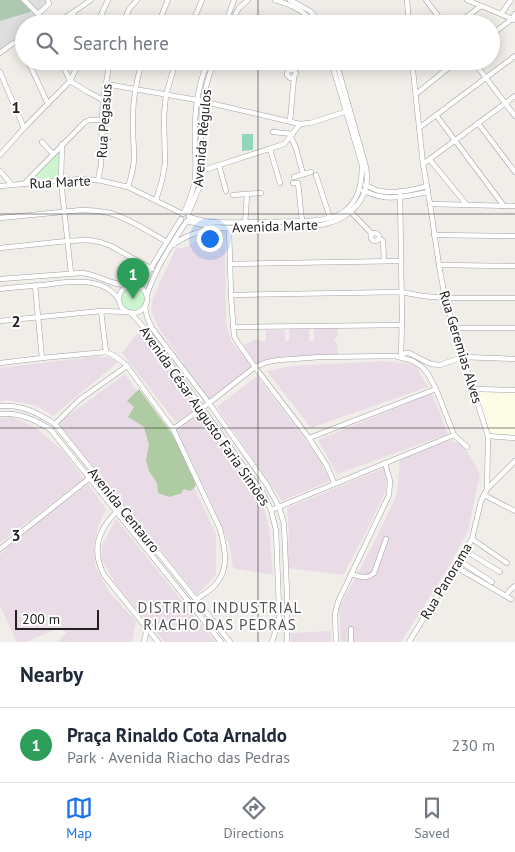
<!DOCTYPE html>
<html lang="en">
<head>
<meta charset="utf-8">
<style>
  body { margin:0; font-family:"PT Sans",sans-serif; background:#f6f6f7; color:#1f2937 }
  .scale { position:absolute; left:15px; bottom:12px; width:84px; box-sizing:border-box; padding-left:5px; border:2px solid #212121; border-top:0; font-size:14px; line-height:18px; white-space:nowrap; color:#212121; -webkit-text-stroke:4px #fff; paint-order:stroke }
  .you { position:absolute; left:209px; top:238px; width:18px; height:18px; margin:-12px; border:4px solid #fff; border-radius:50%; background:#1a73e8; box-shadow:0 0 0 8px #1a73e833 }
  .badge { display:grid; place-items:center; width:32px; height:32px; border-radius:50%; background:#1a73e8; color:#fff; font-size:16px; font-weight:700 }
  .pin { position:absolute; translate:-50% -41px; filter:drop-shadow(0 1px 2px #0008) }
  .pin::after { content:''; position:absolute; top:26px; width:18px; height:15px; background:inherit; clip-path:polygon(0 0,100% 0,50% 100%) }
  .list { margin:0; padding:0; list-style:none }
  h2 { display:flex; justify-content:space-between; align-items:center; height:65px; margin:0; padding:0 20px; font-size:21px }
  h2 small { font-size:16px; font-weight:400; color:#747a83 }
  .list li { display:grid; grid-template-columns:32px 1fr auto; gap:15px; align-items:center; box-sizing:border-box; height:75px; padding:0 20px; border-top:1px solid #e0e1e3 }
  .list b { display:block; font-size:19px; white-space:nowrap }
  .list p { margin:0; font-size:16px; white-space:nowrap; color:#747a83 }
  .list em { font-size:16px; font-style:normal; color:#747a83 }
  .icon { flex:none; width:28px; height:28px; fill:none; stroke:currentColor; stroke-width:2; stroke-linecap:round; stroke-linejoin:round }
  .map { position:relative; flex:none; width:515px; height:642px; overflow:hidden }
  .search { position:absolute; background:#fff; box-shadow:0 2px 12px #0003; left:15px; right:15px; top:15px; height:55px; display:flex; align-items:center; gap:12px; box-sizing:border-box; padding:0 18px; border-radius:28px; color:#747a83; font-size:19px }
  .sheet { height:140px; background:#fff }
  nav { display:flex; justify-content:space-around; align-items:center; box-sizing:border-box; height:70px; border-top:1px solid #e0e1e3; background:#fff; font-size:14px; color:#747a83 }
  nav a { display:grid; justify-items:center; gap:2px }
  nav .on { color:#1a73e8 }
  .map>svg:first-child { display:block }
  .residential { fill:#dfdede }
  .industrial { fill:#e9dce7 }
  .education { fill:#fcfce7 }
  .forest { fill:#afcba3 }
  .cemetery { fill:#adc7b0 }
  .park { fill:#ccf4cf }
  .pitch { fill:#91d6ba }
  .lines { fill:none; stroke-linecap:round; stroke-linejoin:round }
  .minor-casing { stroke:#a2a2a2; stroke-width:5.5 }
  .minor { stroke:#fff; stroke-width:4.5 }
  .grid { fill:none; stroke:#212121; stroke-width:1; stroke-opacity:0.55 }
  .labels { text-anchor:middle; stroke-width:4; stroke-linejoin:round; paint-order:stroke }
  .street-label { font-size:14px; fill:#212121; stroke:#fff }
  .neighbourhood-label { font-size:15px; letter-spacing:1px; fill:#545454; stroke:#fff }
  .grid-label { font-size:16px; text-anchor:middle; font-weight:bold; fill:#212121; stroke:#fff; stroke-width:4; stroke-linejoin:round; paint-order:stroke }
</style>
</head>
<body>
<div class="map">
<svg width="515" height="642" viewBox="0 0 515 642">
  <rect width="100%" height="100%" fill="#f1eee9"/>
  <path class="residential" d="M0 0H47L48 4 39 13 48 24H24V37L0 51Z"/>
  <g class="industrial">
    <path d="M225 230 226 322 231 341 252 366 209 399 160 330 151 311 153 298 176 248H184L200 239Z"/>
    <path d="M337 328 338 335 334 339 335 341 337 343 338 354 266 360 256 364 244 345 255 339 265 342 266 330H285V341H289V329H309V341H314V329Z"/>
    <path d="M139 331 198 408 176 422 122 353Z"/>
    <path d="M90 357H110L118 362 53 416 37 406 8 400 0 401V368Z"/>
    <path d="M385 361 415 365 428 387 311 428 267 371 291 366Z"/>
    <path d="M125 374 174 444 216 534V575L197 595 58 423Z"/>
    <path d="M257 376 318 456 330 481 282 501 217 407Z"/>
    <path d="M432 393 448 434 337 474 318 440Z"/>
    <path d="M200 411 262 499 269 527 273 575 233 568 230 547 213 506 177 431Z"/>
    <path d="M12 417 36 428 63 451 84 479 0 543V418Z"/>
    <path d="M449 440 460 444 469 454 480 474 468 531 446 571 401 642H341L339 608 373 545 397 494 400 460Z"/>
    <path d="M384 468 387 479 385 493 367 530 343 575 287 568 289 534 287 508Z"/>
    <path d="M88 484 106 509 98 527 94 545 95 565 109 592 136 621 132 642H58L67 632 58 628 26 642H17L0 606V554L41 519Z"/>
    <path d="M116 519 212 638 216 642H164L116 585 101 558 103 543Z"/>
    <path d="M331 631V642H291L290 633Z"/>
  </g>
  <path class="education" d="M476 391 515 392V435L490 434Z"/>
  <path class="forest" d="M139 389 170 431 179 446 196 485 194 488 190 491 183 489 182 493 169 497 158 493 157 483 149 471 146 460 149 445 144 427 128 417 134 407 127 401Z"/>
  <path class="cemetery" d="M0 0H20L30 10V12L0 21Z"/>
  <g class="park">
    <path d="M60 150 58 177 31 179Z"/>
    <circle cx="133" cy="299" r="12"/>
  </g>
  <path class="pitch" d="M242 134H253V150L242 151Z"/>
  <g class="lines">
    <defs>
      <g id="minor">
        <path d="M24 0 38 14 44 24"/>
        <path d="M275 0C290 4 305 11 315 24"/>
        <path d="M290 0 310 11 321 24"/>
        <path d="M407 0 409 24"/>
        <path d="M426 0 444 24"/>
        <path d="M467 0 515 20"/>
        <path d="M73 13 78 24"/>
        <path d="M38 14 49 4 48 0"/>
        <path d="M501 14 511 0"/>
        <path d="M56 24 91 0"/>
        <path d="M97 24 108 0"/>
        <path d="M123 24 129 9 137 0"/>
        <path d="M158 24 168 0"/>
        <path d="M192 24 202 0"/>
        <path d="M225 24 234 0"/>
        <path d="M230 24 239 8 248 0"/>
        <path d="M457 24 481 6"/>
        <path d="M491 35 512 19 515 14"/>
        <path d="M19 41 24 51"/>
        <path d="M0 53 12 44 24 39"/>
        <path d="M28 61 48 104"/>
        <path d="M61 61 70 81 88 92 103 100"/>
        <path d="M412 61 423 164 430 204 439 265 445 298 454 328 488 436 487 489"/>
        <path d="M473 61 515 116"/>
        <path d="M0 72 24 128"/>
        <path d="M106 84 197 100 300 124 310 123 348 111"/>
        <path d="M416 94 457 61"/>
        <path d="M436 115 504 206"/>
        <path d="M290 121 294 77 296 73 293 69 289 70 287 73V75L290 78 294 77"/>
        <path d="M478 123 515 172"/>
        <path d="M419 128 515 56"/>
        <path d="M273 132 293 134"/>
        <path d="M291 137 296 148 303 174"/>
        <path d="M42 142 53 154"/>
        <path d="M62 144 61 181 71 273"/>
        <path d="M270 149 280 183"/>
        <path d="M0 155 24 128 70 81 80 61"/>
        <path d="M430 160 467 205"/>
        <path d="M423 164 515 96"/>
        <path d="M219 165 226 191"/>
        <path d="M0 171 12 185"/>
        <path d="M201 171 284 144 300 124"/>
        <path d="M316 175 330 218"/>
        <path d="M294 177 311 172"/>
        <path d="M98 180 101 165 102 120 103 100 110 61"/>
        <path d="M293 183H298L302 221"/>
        <path d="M24 184 85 122 90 120H102"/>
        <path d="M365 185C370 187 375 190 380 191 396 194 412 190 427 186"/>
        <path d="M0 186 80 179 98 180 128 187 183 214"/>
        <path d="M128 187C131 178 134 168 134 157 134 143 132 129 133 115 133 96 137 79 142 61"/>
        <path d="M363 191C368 192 373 195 379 196 394 200 412 195 428 192"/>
        <path d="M400 191 402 318 401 357"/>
        <path d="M233 195 261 193"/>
        <path d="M156 200 162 180 165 164 164 116 166 95 176 61"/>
        <path d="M430 204 515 206"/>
        <path d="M349 210 372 234"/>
        <path d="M184 213C188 204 192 194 194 184 197 170 195 155 195 141 194 114 197 87 208 61"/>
        <path d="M188 214 199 188 200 179 202 101 209 76 214 61"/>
        <path d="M189 217C197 219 204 222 212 222 229 223 246 222 262 222 284 221 324 224 342 213 359 202 362 183 362 165L331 61"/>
        <path d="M0 218 82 210C91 210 101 211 110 213 130 219 149 232 167 242"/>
        <path d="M187 221C201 225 215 228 229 228 243 228 258 227 272 227 303 226 337 231 358 204 367 192 368 181 366 167L336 61"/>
        <path d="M245 225 247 194"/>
        <path d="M229 228 231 295 234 336 238 343 255 367 309 438 327 466 334 483"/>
        <circle cx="375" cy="237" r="4"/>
        <path d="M434 235 515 236"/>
        <path d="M379 238 383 241 384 261"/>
        <path d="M173 245C186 234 201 232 217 228"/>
        <path d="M0 248 67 241 88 240 100 242 111 246 152 269"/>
        <path d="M230 264 400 261"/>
        <path d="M439 265 515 266"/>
        <path d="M0 279 81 273C99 274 111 286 129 285"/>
        <path d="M135 284 144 279 181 219"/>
        <path d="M35 285 42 358"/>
        <circle cx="133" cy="299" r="14"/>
        <path d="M0 289C14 287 29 286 43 285 68 282 103 275 119 300"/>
        <path d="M147 295C155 269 171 245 186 222"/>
        <path d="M231 295 401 292 423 296 445 298H515"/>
        <path d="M145 306 147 317 152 328 209 403 267 485 279 507 284 524 287 594V642"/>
        <path d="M101 311 106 352"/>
        <path d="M130 312 147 331 262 492 271 510 276 530 279 608V621L272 642"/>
        <path d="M0 321 101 311 128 312"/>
        <path d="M233 327 402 325"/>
        <path d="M454 328H515"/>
        <path d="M401 354 409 353 431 364 440 365 463 357 515 359"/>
        <path d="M0 363 42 358 106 352C115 355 120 359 127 366L173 429 220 529C225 548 230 569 215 585 210 591 202 595 196 600"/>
        <path d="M473 389 515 390"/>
        <path d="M0 406C21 404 38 413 55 424L230 642"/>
        <path d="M0 414C18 412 36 420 50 429L221 642"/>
        <path d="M55 424 79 400 127 366"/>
        <path d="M173 429 209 403 255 367 267 362 279 360 320 357 395 356 413 361 422 367 428 374 436 389 454 435 467 447"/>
        <path d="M488 436 515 438"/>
        <path d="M309 438 436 389"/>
        <path d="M484 495 515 511"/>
        <path d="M122 507C99 526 90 548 104 575L158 642"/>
        <path d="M271 510 454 435"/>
        <path d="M472 539 507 563"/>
        <path d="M0 549 91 477"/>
        <path d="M466 551 500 572"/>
        <path d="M460 561 492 582"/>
        <path d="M456 567 511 599"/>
        <path d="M351 574C359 576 367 580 374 573L386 539"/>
        <path d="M506 596 510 590 515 586"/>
        <path d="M351 629V642"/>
        <path d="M144 642 147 628"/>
        <path d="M336 642 335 614 338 602 389 495 390 481 385 463"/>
        <path d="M409 642 469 544 472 539 481 501 487 489 515 461"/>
      </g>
    </defs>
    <use href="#minor" class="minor-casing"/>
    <use href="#minor" class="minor"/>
  </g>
  <path class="grid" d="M258 0V24M258 61V642M0 214H515M0 428H515"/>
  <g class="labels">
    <g class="street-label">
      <text transform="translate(104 121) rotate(-86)" y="5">Rua Pegasus</text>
      <text transform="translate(202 138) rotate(-85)" y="5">Avenida Régulos</text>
      <text transform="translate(60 182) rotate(-3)" y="5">Rua Marte</text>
      <text transform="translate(275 226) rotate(-2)" y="5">Avenida Marte</text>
      <text transform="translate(461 347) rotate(73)" y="5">Rua Geremias Alves</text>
      <text transform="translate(205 416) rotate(55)" y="5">Avenida César Augusto Faria Simões</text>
      <text transform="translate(124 510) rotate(51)" y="5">Avenida Centauro</text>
      <text transform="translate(446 581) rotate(-59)" y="5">Rua Panorama</text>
    </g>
    <g class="neighbourhood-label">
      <text x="220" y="613">DISTRITO INDUSTRIAL<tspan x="220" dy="17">RIACHO DAS PEDRAS</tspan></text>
    </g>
  </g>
  <g class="grid-label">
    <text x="16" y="113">1</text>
    <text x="16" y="327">2</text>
    <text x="16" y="541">3</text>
  </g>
</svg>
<div class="scale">200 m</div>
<div class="you"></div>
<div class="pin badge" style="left:133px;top:299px;background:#2e9e5b">1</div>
<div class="search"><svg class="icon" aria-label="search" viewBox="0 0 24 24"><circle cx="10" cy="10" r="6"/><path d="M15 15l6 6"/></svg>Search here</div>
</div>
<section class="sheet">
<h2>Nearby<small></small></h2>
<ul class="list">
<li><span class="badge" style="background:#2e9e5b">1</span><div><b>Praça Rinaldo Cota Arnaldo</b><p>Park · Avenida Riacho das Pedras</p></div><em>230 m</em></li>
</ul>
</section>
<nav>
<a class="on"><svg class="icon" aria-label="map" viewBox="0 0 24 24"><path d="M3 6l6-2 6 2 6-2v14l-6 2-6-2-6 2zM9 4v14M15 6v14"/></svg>Map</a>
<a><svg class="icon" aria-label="directions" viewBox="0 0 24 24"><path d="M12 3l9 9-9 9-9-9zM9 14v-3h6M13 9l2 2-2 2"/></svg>Directions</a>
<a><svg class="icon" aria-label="saved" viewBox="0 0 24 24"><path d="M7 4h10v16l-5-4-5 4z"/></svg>Saved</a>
</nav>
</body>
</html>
